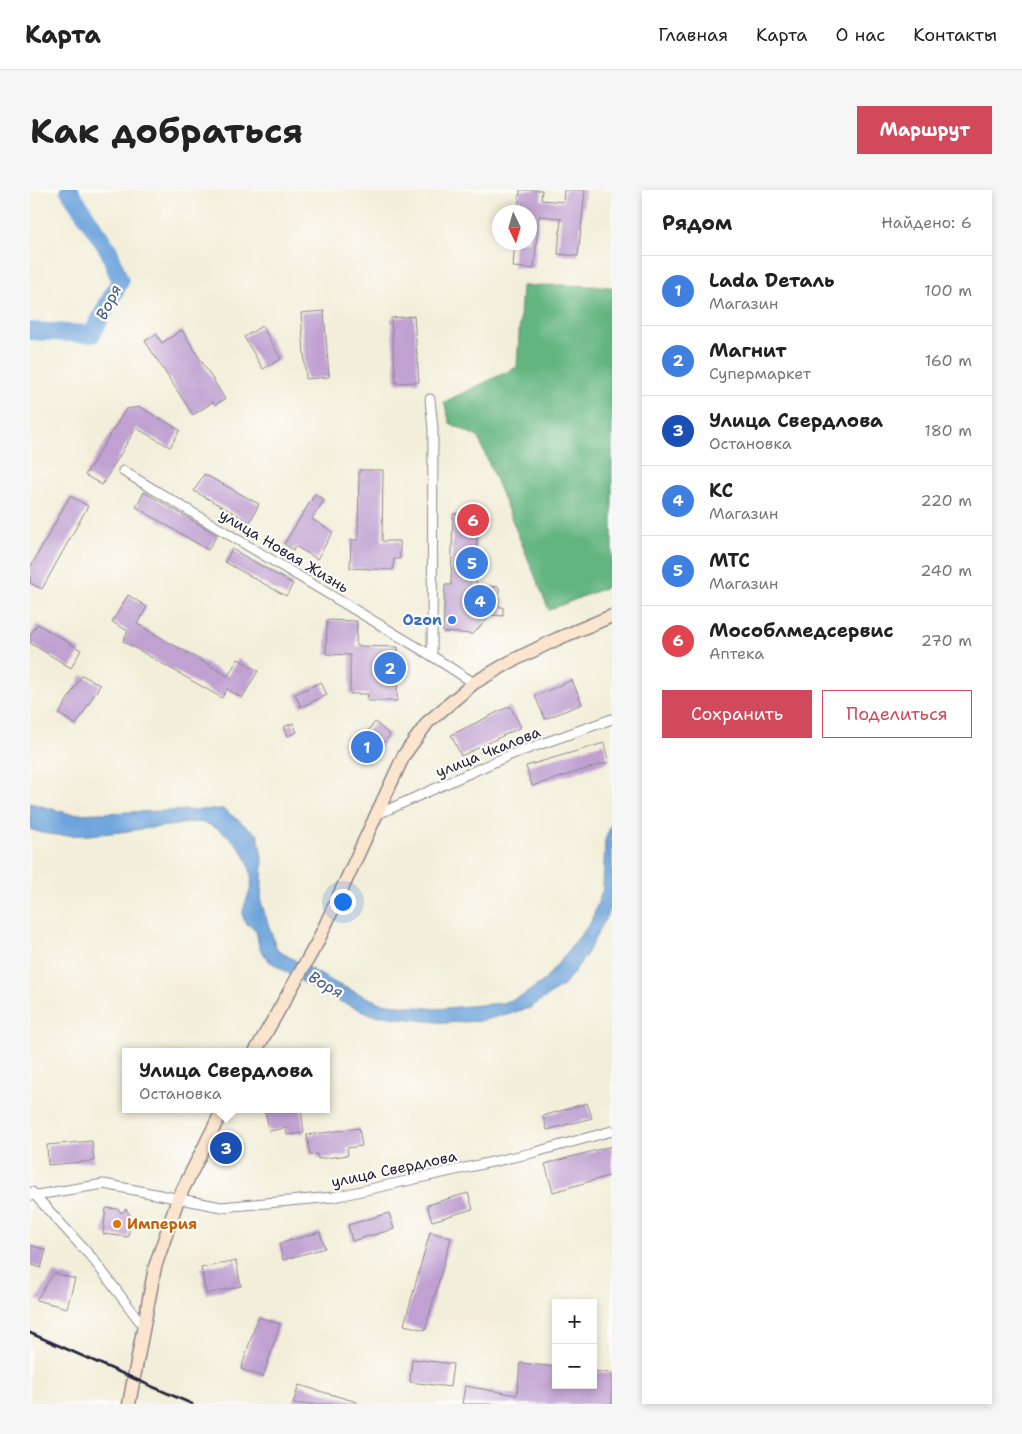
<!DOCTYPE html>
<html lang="ru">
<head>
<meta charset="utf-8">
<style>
  body { margin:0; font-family:"Shantell Sans",sans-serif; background:#f6f6f6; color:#222 }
  .controls { position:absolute; right:15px; bottom:15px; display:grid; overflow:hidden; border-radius:0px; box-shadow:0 2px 8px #0003 }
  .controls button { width:45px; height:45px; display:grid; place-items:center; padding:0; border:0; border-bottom:1px solid #e0e0e0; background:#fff; color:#222; font:25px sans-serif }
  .compass { position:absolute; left:462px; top:15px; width:45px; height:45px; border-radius:50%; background:#fff; box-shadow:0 2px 8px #0003; rotate:175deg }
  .you { position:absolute; left:312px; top:711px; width:18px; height:18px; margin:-12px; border:4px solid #fff; border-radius:50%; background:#1a73e8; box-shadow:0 0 0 8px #1a73e833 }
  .badge { display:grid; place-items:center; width:32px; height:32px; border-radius:50%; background:#d1495b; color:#fff; font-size:16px; font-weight:700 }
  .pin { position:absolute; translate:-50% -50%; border:2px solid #fff; box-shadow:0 1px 5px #0006 }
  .popup { position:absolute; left:92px; top:858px; width:208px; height:65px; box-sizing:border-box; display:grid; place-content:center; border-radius:0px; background:#fff; filter:drop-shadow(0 1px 4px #0005); font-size:16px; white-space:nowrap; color:#767676 }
  .popup b { font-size:19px; color:#222 }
  .popup::after { content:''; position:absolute; left:50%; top:100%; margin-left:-10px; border:10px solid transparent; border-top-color:#fff }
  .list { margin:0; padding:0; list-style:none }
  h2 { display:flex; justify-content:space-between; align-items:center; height:65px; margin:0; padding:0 20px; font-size:21px }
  h2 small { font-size:16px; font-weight:400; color:#767676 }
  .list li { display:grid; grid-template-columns:32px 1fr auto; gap:15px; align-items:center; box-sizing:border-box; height:70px; padding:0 20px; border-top:1px solid #e0e0e0 }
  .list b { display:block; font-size:19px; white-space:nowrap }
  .list p { margin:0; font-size:16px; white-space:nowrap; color:#767676 }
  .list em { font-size:16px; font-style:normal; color:#767676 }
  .actions { display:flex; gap:10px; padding:15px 20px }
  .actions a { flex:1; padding:11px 0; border:1px solid #d1495b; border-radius:0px; text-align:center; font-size:18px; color:#d1495b }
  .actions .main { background:#d1495b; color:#fff }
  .map { position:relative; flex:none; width:582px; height:1214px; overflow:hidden; border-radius:0px }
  header { display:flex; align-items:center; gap:30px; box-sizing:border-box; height:70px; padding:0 25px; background:#fff; border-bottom:1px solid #e0e0e0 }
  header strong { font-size:24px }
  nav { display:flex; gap:28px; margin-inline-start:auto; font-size:18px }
  .intro { display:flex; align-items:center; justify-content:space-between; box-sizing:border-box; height:120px; padding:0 30px }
  h1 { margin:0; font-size:35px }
  .button { padding:12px 22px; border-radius:0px; background:#d1495b; color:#fff; font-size:18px; font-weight:700 }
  main { display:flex; gap:30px; padding:0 30px }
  aside { flex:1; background:#fff; border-radius:0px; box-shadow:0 2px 8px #0003 }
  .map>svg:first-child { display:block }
  .forest { fill:#63b580; stroke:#426c5e }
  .water { fill:#6ea4dc; stroke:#48638c }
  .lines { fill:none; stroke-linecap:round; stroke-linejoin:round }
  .river { stroke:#6ea4dc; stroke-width:18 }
  .building { fill:#c0a1d2 }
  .street-casing { stroke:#8a888a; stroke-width:11 }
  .secondary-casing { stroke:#8a888a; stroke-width:15 }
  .street { stroke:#fff; stroke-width:9 }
  .secondary { stroke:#fbe5cf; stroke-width:12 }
  .rail { stroke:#22223b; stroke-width:3 }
  .shop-dot { fill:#3f7fe0; stroke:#fdfcf7; stroke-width:2 }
  .food-dot { fill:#e8710a; stroke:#fdfcf7; stroke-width:2 }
  .labels { text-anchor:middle; stroke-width:4.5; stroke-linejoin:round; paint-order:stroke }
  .street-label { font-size:15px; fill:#22223b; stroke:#fdfcf7 }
  .shop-label { font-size:15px; font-weight:bold; fill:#366cbe; stroke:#fdfcf7; text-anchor:end }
  .food-label { font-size:15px; font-weight:bold; fill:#c56008; stroke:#fdfcf7; text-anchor:start }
  .water-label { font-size:16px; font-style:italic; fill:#445c83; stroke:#fdfcf7 }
</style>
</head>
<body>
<header>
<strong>Карта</strong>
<nav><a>Главная</a><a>Карта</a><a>О нас</a><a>Контакты</a></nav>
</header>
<div class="intro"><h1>Как добраться</h1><a class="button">Маршрут</a></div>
<main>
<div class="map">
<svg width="582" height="1214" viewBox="0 0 582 1214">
  <rect width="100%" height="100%" fill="#fdfcf7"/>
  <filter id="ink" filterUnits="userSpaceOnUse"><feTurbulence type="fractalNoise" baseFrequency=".02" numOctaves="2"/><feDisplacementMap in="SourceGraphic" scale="10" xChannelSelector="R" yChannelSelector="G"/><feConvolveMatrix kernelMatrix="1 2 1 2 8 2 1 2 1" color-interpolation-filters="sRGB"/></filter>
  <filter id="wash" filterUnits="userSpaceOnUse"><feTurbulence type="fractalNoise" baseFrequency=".0096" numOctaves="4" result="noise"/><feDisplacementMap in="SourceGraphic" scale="20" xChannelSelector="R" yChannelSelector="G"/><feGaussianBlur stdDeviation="1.12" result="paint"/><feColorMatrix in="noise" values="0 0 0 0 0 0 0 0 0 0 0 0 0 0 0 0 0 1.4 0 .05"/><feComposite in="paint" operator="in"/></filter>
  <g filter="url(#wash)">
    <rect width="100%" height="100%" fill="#f2eed9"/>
    <path class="forest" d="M536 95 582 97V395L519 420 448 247 420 233 414 212 487 177 492 96Z"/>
    <path class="water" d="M0 613 41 624 193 619 228 645 233 673 231 712 247 760 307 794 350 813 407 819 472 813 492 806 515 790 561 732 573 699 575 650 582 632V713L578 724 556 765 535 794 500 818 450 831 415 833 343 825 292 804 239 771 229 757 226 740C220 736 214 733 213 727 212 716 219 707 221 697 225 669 201 640 173 633 164 630 149 635 139 636 102 639 34 654 0 639Z"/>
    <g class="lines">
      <path class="river" d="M0 141 62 144 90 91 79 61 39 0"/>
    </g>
    <g id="blocks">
      <g class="building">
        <path d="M490 0H512L511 10 533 12 534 0H555L548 66 528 64 531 28 509 26 504 79 483 77 485 52H500V22H488Z"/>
        <path d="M294 121 299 187 276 189 271 123Z"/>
        <path d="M384 126 389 192 366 193 361 128Z"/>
        <path d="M232 136 251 169 233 179 214 147Z"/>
        <path d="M152 140 195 209 185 215 183 212 163 225 115 151 126 144 132 153Z"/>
        <path d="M110 217 150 240 140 257 106 238 72 295 55 285 96 219Z"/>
        <path d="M329 280H353L352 351H370V369H364L363 380 320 378 321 350H328Z"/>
        <path d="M174 284 229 314 220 332 164 301Z"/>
        <path d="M114 302 187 345 178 360 106 317Z"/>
        <path d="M285 304 294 310 282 329 303 342 287 369 265 356 263 360 254 354Z"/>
        <path d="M40 306 58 316 12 399 0 393V378Z"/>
        <path d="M423 324H447L446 396 469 397V417H473V426L461 425 443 444 413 442 415 395H421Z"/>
        <path d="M202 359 263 394 256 406 195 372Z"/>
        <path d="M98 405 117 417 107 434 198 486 208 469 228 481 212 508 197 499 192 508 93 451 98 441 82 432Z"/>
        <path d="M297 430 327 431 326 456 368 457 367 511H337L338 504H320V465L296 464Z"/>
        <path d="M7 434 51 460 41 478 0 453V446Z"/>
        <path d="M52 485 70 495 46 535 29 524Z"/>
        <path d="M542 490 552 514 515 529 505 506Z"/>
        <path d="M291 492 297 505 271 517 265 504Z"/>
        <path d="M480 516 491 537 431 566 421 545Z"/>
        <path d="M345 532 360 545 338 572 323 559Z"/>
        <path d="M263 533 267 542 258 546 254 537Z"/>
        <path d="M574 553 579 572 502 596 496 576Z"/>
        <path d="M557 913 562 928 517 940 513 926Z"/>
        <path d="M235 919H271L274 943 257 945 256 938 239 941Z"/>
        <path d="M329 938 332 956 317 958 318 965 288 969 287 964 280 965 277 945Z"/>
        <path d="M62 951 64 971 18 975 17 955Z"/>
        <path d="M582 956V985L523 1002 515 974Z"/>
        <path d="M438 1003 443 1019 402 1031 397 1015Z"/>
        <path d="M76 1018 88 1019 91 1023 96 1019 102 1028 97 1032 100 1036 98 1047 73 1044Z"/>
        <path d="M359 1023 364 1039 322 1051 318 1035Z"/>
        <path d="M290 1042 295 1058 253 1070 249 1054Z"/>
        <path d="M400 1042 421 1048 395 1140 374 1135Z"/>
        <path d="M0 1055 16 1060 11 1078 0 1074Z"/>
        <path d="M206 1071 211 1096 176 1104 171 1078Z"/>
        <path d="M24 1083 45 1089 37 1118 6 1110Z"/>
        <path d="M228 1127 250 1134 233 1187 211 1179Z"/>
        <path d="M382 1169 423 1174 420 1197 380 1192Z"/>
        <path d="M490 1173 526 1177V1195H563V1181L582 1183V1214H432L435 1196 487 1205Z"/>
        <path d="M269 1195 327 1212V1214H263Z"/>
      </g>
    </g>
  </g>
  <g filter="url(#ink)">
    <use href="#blocks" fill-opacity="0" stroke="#8a888a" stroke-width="1"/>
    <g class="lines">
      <defs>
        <g id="street">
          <path d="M400 209 403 239 402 466 444 493"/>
          <path d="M93 281 402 466"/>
          <path d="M346 625 480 565 582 529"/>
          <path d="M2 1002 63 1069 114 1137"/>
          <path d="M0 1006 74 994 191 1017 304 1007 502 963 582 941"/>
        </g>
        <g id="secondary">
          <path d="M225 862 287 753 374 565 398 532 444 493 480 472 527 449 582 426"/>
          <path d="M99 1214 125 1077 148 1009 193 919"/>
        </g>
      </defs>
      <use href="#street" class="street-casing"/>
      <use href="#secondary" class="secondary-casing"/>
      <use href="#street" class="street"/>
      <use href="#secondary" class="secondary"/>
      <path class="rail" d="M0 1143 162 1214"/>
    </g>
  </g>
  <circle class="shop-dot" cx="422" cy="430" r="5"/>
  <circle class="food-dot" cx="87" cy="1034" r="5"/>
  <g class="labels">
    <g class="street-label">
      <text transform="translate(254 361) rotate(31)" y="5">улица Новая Жизнь</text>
      <text transform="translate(458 562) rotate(-22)" y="5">улица Чкалова</text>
      <text transform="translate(364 979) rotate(-12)" y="5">улица Свердлова</text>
    </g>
    <g class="shop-label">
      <text x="412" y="435">Ozon</text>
    </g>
    <g class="food-label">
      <text x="97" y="1039">Империя</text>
    </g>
    <g class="water-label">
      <text transform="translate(78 112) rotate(-64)" y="6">Воря</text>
      <text transform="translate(296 794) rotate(30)" y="6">Воря</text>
    </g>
  </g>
</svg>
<div class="controls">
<button>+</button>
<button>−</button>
</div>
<svg class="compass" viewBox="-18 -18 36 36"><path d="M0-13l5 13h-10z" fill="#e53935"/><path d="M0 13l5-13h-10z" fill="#767676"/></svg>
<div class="you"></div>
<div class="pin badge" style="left:337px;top:557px;background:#3f7fe0">1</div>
<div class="pin badge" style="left:360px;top:478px;background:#3f7fe0">2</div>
<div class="pin badge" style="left:196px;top:958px;background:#1a4fb4">3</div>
<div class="popup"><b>Улица Свердлова</b>Остановка</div>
<div class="pin badge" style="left:450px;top:411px;background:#3f7fe0">4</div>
<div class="pin badge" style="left:442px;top:373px;background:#3f7fe0">5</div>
<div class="pin badge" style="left:443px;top:330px;background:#e0444e">6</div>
</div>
<aside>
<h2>Рядом<small>Найдено: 6</small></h2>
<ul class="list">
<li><span class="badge" style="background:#3f7fe0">1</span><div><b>Lada Dеталь</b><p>Магазин</p></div><em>100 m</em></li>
<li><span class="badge" style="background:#3f7fe0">2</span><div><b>Магнит</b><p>Супермаркет</p></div><em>160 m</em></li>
<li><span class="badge" style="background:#1a4fb4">3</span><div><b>Улица Свердлова</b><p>Остановка</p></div><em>180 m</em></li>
<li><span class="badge" style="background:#3f7fe0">4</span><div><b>КС</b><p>Магазин</p></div><em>220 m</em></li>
<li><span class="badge" style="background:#3f7fe0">5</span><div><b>МТС</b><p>Магазин</p></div><em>240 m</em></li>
<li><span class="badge" style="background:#e0444e">6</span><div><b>Мособлмедсервис</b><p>Аптека</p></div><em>270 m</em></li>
</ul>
<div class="actions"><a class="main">Сохранить</a><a>Поделиться</a></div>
</aside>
</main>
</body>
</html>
